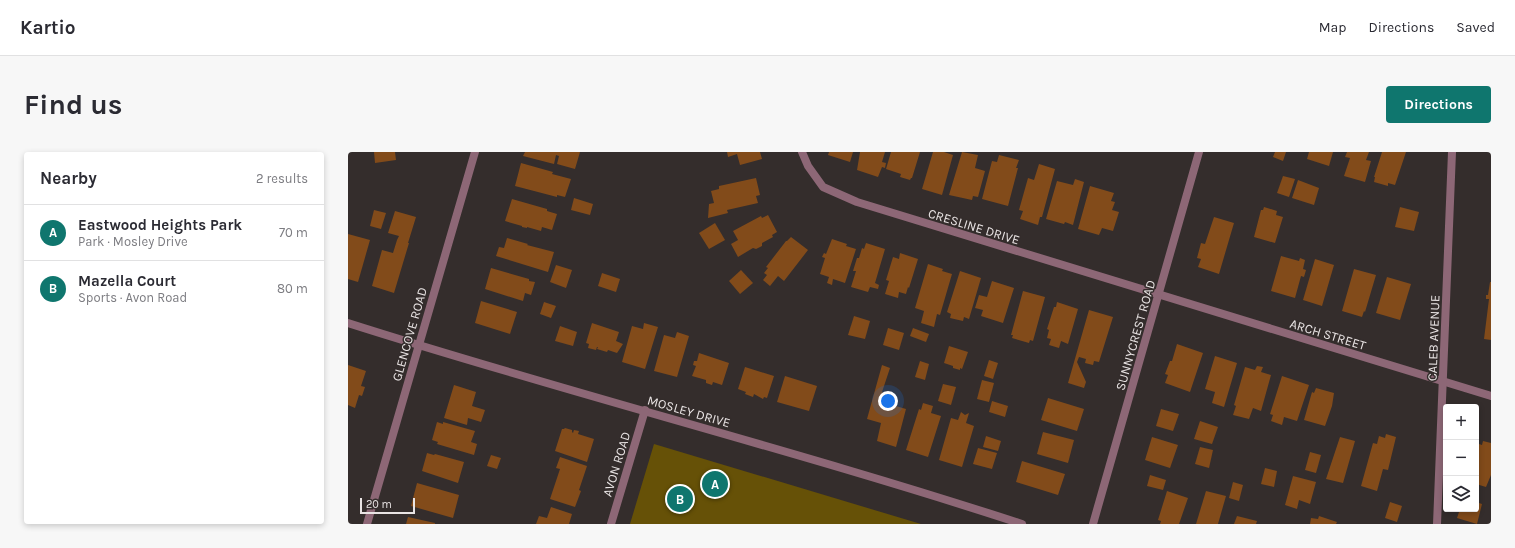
<!DOCTYPE html>
<html lang="en">
<head>
<meta charset="utf-8">
<style>
  body { margin:0; font-family:Karla,sans-serif; background:#f7f7f7; color:#2b2b33 }
  .controls { position:absolute; right:12px; bottom:12px; display:grid; overflow:hidden; border-radius:4px; box-shadow:0 2px 6px #0003 }
  .controls button { width:36px; height:36px; display:grid; place-items:center; padding:0; border:0; border-bottom:1px solid #e1e1e2; background:#fff; color:#2b2b33; font:20px sans-serif }
  .scale { position:absolute; left:12px; bottom:10px; width:55px; box-sizing:border-box; padding-left:4px; border:2px solid #e9e4e4; border-top:0; font-size:11px; line-height:14px; white-space:nowrap; color:#e9e4e4; -webkit-text-stroke:3px #342d2c; paint-order:stroke }
  .you { position:absolute; left:540px; top:249px; width:14px; height:14px; margin:-10px; border:3px solid #fff; border-radius:50%; background:#1a73e8; box-shadow:0 0 0 6px #1a73e833 }
  .badge { display:grid; place-items:center; width:26px; height:26px; border-radius:50%; background:#0f766e; color:#fff; font-size:13px; font-weight:700 }
  .pin { position:absolute; translate:-50% -50%; border:2px solid #fff; box-shadow:0 1px 4px #0006 }
  .list { margin:0; padding:0; list-style:none }
  h2 { display:flex; justify-content:space-between; align-items:center; height:52px; margin:0; padding:0 16px; font-size:17px }
  h2 small { font-size:13px; font-weight:400; color:#7c7c81 }
  .list li { display:grid; grid-template-columns:26px 1fr auto; gap:12px; align-items:center; box-sizing:border-box; height:56px; padding:0 16px; border-top:1px solid #e1e1e2 }
  .list b { display:block; font-size:15px; white-space:nowrap }
  .list p { margin:0; font-size:13px; white-space:nowrap; color:#7c7c81 }
  .list em { font-size:13px; font-style:normal; color:#7c7c81 }
  .icon { flex:none; width:22px; height:22px; fill:none; stroke:currentColor; stroke-width:2; stroke-linecap:round; stroke-linejoin:round }
  .map { position:relative; flex:none; width:1143px; height:372px; overflow:hidden; border-radius:4px }
  header { display:flex; align-items:center; gap:24px; box-sizing:border-box; height:56px; padding:0 20px; background:#fff; border-bottom:1px solid #e1e1e2 }
  header strong { font-size:19px }
  nav { display:flex; gap:22px; margin-inline-start:auto; font-size:14px }
  .intro { display:flex; align-items:center; justify-content:space-between; box-sizing:border-box; height:96px; padding:0 24px }
  h1 { margin:0; font-size:28px }
  .button { padding:10px 18px; border-radius:4px; background:#0f766e; color:#fff; font-size:14px; font-weight:700 }
  main { display:flex; gap:24px; padding:0 24px }
  aside { flex:1; background:#fff; border-radius:4px; box-shadow:0 2px 6px #0003 }
  .map>svg:first-child { display:block }
  .green { fill:#665107 }
  .building { fill:#824b1a }
  .lines { fill:none; stroke-linecap:round; stroke-linejoin:round }
  .street { stroke:#8d6776; stroke-width:8 }
  .labels { text-anchor:middle; stroke-width:3; stroke-linejoin:round; paint-order:stroke }
  .street-label { font-size:13px; fill:#e9e4e4; stroke:#342d2c }
</style>
</head>
<body>
<header>
<strong>Kartio</strong>
<nav><a>Map</a><a>Directions</a><a>Saved</a></nav>
</header>
<div class="intro"><h1>Find us</h1><a class="button">Directions</a></div>
<main>
<aside>
<h2>Nearby<small>2 results</small></h2>
<ul class="list">
<li><span class="badge">A</span><div><b>Eastwood Heights Park</b><p>Park · Mosley Drive</p></div><em>70 m</em></li>
<li><span class="badge">B</span><div><b>Mazella Court</b><p>Sports · Avon Road</p></div><em>80 m</em></li>
</ul>
</aside>
<div class="map">
<svg width="1143" height="372" viewBox="0 0 1143 372">
  <rect width="100%" height="100%" fill="#342d2c"/>
  <path class="green" d="M306 292 573 372H282Z"/>
  <g class="building">
    <path d="M26 0H47L48 8 27 11Z"/>
    <path d="M177 0H232L227 17 209 12 211 4 208 3 206 12 175 4Z"/>
    <path d="M379 0H412L414 7 392 13 389 2 380 5Z"/>
    <path d="M481 0H505L502 10 480 3Z"/>
    <path d="M512 0H537L534 10 538 11 537 16 534 15 530 25 509 18Z"/>
    <path d="M543 0H572L564 26H563L562 28 552 25 553 22 538 17Z"/>
    <path d="M585 0H596L605 3 594 43 574 37Z"/>
    <path d="M614 0 630 3 627 16 637 19 630 45 625 44 624 48 601 43Z"/>
    <path d="M927 0H938L935 9 925 5Z"/>
    <path d="M961 0H985L981 14 959 7Z"/>
    <path d="M999 0H1021L1018 8 1023 9 1017 30 996 24 1002 6 997 5Z"/>
    <path d="M1034 0H1058L1047 33 1040 31V34L1026 30 1027 25H1026Z"/>
    <path d="M651 3 671 8 668 16H670L660 54 634 47 644 9 649 10Z"/>
    <path d="M173 11 205 20 204 22 223 27 217 45 209 43V45L167 34Z"/>
    <path d="M691 12 707 17 694 65H692L690 73 672 67 675 59 671 58 680 26 686 28Z"/>
    <path d="M935 24 947 27 941 45 929 41Z"/>
    <path d="M408 26 412 43 408 44 410 51 379 58 380 61 360 66 361 52 366 51 363 39 371 37V34Z"/>
    <path d="M727 27 736 30 725 73 717 70 716 72 698 67 709 29 725 33Z"/>
    <path d="M950 28 971 36 966 53 944 46Z"/>
    <path d="M742 34 766 41 763 49 767 50 764 58 771 60 765 79 754 76 751 83 730 77Z"/>
    <path d="M226 46 245 52 242 63 223 58Z"/>
    <path d="M164 47 199 57V59L209 62 204 78 194 75 193 79 179 75V76L174 75V74L157 69Z"/>
    <path d="M916 55 929 59 928 63 935 65 927 91 906 85 913 58H915Z"/>
    <path d="M1052 55 1071 60 1066 79 1047 75Z"/>
    <path d="M26 58 38 61 33 77 22 74Z"/>
    <path d="M47 59 68 65 60 91H61L46 141 24 134 34 98 45 101 49 88 51 84 40 81Z"/>
    <path d="M420 63 429 80 424 83 425 85 414 91V94L408 97 405 96 390 105 383 92 390 88 385 79 413 64 414 66Z"/>
    <path d="M866 65 886 71 871 122 850 115 853 107 849 106 853 91 857 92Z"/>
    <path d="M367 71 377 88 361 97 351 81Z"/>
    <path d="M0 82 22 88 10 130 0 127Z"/>
    <path d="M443 85 460 98 436 129 430 124 422 134 415 128 419 123 416 121 420 116 418 115 438 89H439Z"/>
    <path d="M159 86 180 92 179 93 206 100 200 120 148 104 151 95 156 96Z"/>
    <path d="M484 87 499 92 498 94 508 97 497 131 485 127 484 133 479 131 481 125 472 122 477 106 474 105 476 101 478 102Z"/>
    <path d="M518 91 537 97 527 131 531 133 530 137 522 135 520 140 503 135 508 119H505L509 106H511L514 96 516 97Z"/>
    <path d="M552 101 570 107 561 136 560 135 558 142 551 140 550 146 537 142 541 129 538 128 545 105 551 107Z"/>
    <path d="M933 104 951 109 952 106 957 108 955 117 958 118 956 125 953 124 947 146 923 139Z"/>
    <path d="M967 107 986 113 974 154 955 148Z"/>
    <path d="M580 112 595 117 594 119 604 122 592 163 589 162 586 175 573 171 576 159 567 156Z"/>
    <path d="M208 113 224 118 218 136 202 130Z"/>
    <path d="M143 116 181 127V129L187 130 183 143 177 141 175 149 137 137Z"/>
    <path d="M1006 117 1028 123 1017 160 1016 159 1014 165 994 159Z"/>
    <path d="M393 118 405 131 392 142 381 129Z"/>
    <path d="M612 119 633 126 621 167 616 165 615 169 602 166 603 162 599 160Z"/>
    <path d="M254 121 272 127 268 140 250 134Z"/>
    <path d="M1039 125 1063 132 1052 168 1028 161Z"/>
    <path d="M644 129 666 136 655 171 633 164 635 158 627 156 631 143 639 145Z"/>
    <path d="M1142 130H1143V188L1136 187 1141 147H1138V143H1140Z"/>
    <path d="M675 139 697 145 685 189 682 188 681 191 664 186 665 183H663Z"/>
    <path d="M133 149 169 160 162 182 127 171Z"/>
    <path d="M196 150 208 154 203 166 192 162Z"/>
    <path d="M709 150 730 157 720 192 713 189 711 196 701 193 703 187 699 186 701 178 699 177 706 155H708Z"/>
    <path d="M741 158 765 165 751 210 746 209 745 213 737 211 738 207 731 205 729 210 738 230 736 236 720 231Z"/>
    <path d="M506 164 522 169 517 187 500 183Z"/>
    <path d="M244 171 271 180 268 189 275 192 269 201 260 198 259 200 249 197 250 195H249L248 198 240 196 241 192 238 191Z"/>
    <path d="M296 171 310 175 297 217 274 210 284 174 295 177Z"/>
    <path d="M212 174 229 180 225 194 207 189Z"/>
    <path d="M540 176 556 181 551 198 535 193Z"/>
    <path d="M565 176 581 182 578 190 562 184Z"/>
    <path d="M329 180 341 184 329 225 306 219 316 183 327 186Z"/>
    <path d="M829 192 855 201 842 240 817 231 820 223 817 222 822 209H824Z"/>
    <path d="M601 194 620 200 614 217 612 216V218L605 216V214L596 211Z"/>
    <path d="M351 201 381 211 374 233 365 230 364 233 358 231V228L344 224 348 214 345 213 346 209H349Z"/>
    <path d="M867 204 889 211 876 255 864 251 867 240 857 237Z"/>
    <path d="M641 208 650 211 645 227 636 224Z"/>
    <path d="M572 209 581 212 577 228 567 225Z"/>
    <path d="M0 213 18 219 13 234 17 235 14 244 11 243 7 256 0 253Z"/>
    <path d="M534 213 542 216 534 240 536 241 534 248 541 250V252L558 257 548 295 529 289 533 271 519 267Z"/>
    <path d="M909 214 915 215 913 220 923 223 913 259 905 256 901 267 885 263 888 254 886 253 897 215 907 218Z"/>
    <path d="M397 215 426 224 419 246 416 245 415 247 406 242 405 245 397 242 398 240 390 237Z"/>
    <path d="M437 224 469 234 461 259 429 250Z"/>
    <path d="M934 224 961 233 949 269 936 265 934 273 923 269 925 263 922 262Z"/>
    <path d="M634 228 646 231 641 250 629 247Z"/>
    <path d="M595 232 608 235 603 253 590 249Z"/>
    <path d="M106 233 128 240 124 254 137 258 133 270 120 266 119 273 96 266Z"/>
    <path d="M968 236 986 241 984 254 977 274 956 268 964 240 966 241Z"/>
    <path d="M700 246 736 257 729 279 693 268Z"/>
    <path d="M644 249 660 254 657 265 641 260Z"/>
    <path d="M575 251 585 254 583 261 593 264 580 305 558 298 571 257 573 258Z"/>
    <path d="M813 257 831 262 825 279 808 274Z"/>
    <path d="M613 260 617 263 621 261 618 271 626 274 614 315 591 308 603 266 610 268Z"/>
    <path d="M852 269 870 275 864 292 846 287Z"/>
    <path d="M89 270 95 272V270L127 279 123 290 129 292 126 303 89 292 90 290 84 288Z"/>
    <path d="M217 276 224 278V280L225 281 226 278 231 279 230 282 246 287 239 310 207 299 214 277H216Z"/>
    <path d="M695 280 726 288 720 311 689 302Z"/>
    <path d="M1038 282 1048 285 1040 318 1035 317 1029 339 1013 334 1025 291 1029 292 1031 284 1037 286Z"/>
    <path d="M638 284 653 289 650 299 635 295Z"/>
    <path d="M804 285 830 293 822 316 797 308Z"/>
    <path d="M992 285 1007 289 995 331 978 327Z"/>
    <path d="M1135 289 1143 291V323L1138 335 1128 332V291L1134 293Z"/>
    <path d="M852 295 865 298 861 316 847 312Z"/>
    <path d="M630 296 649 301 644 317 625 312Z"/>
    <path d="M962 300 973 303 968 321 957 318Z"/>
    <path d="M79 301 86 303 87 302 116 310 110 331 74 319Z"/>
    <path d="M143 303 153 306 149 317 139 314Z"/>
    <path d="M212 305 239 314 231 338 233 339 227 355 202 347 212 317 208 316Z"/>
    <path d="M674 309 717 322 710 343 668 330Z"/>
    <path d="M917 316 929 319 926 335 913 332Z"/>
    <path d="M802 323 818 328 815 338 799 334Z"/>
    <path d="M945 324 968 330 962 352 951 348 949 357 937 353Z"/>
    <path d="M885 330 895 333 891 349 881 346Z"/>
    <path d="M69 331 111 343 105 366 63 354Z"/>
    <path d="M819 339 840 346 831 372H812L813 369 810 368Z"/>
    <path d="M858 339 878 344 870 372H848Z"/>
    <path d="M1042 350 1054 354 1049 370 1037 366Z"/>
    <path d="M1128 350 1134 352 1129 372 1109 366 1112 357H1128Z"/>
    <path d="M203 355 224 362 221 372H188L191 364 199 366Z"/>
    <path d="M889 364 909 369 908 372H886Z"/>
    <path d="M971 364 989 370 988 372H962L963 366 970 367Z"/>
    <path d="M60 365 87 371V372H58Z"/>
  </g>
  <g class="lines">
    <g class="street">
      <path d="M454 0 460 14 475 35 509 50 1143 244"/>
      <path d="M0 171C223 242 451 299 674 372"/>
      <path d="M19 372 127 0"/>
      <path d="M263 372 297 258"/>
      <path d="M745 372 851 0"/>
      <path d="M1089 372 1104 0"/>
    </g>
  </g>
  <g class="labels">
    <g class="street-label">
      <text transform="translate(626 74) rotate(17)" y="5">CRESLINE DRIVE</text>
      <text transform="translate(61 182) rotate(-74)" y="5">GLENCOVE ROAD</text>
      <text transform="translate(980 182) rotate(17)" y="5">ARCH STREET</text>
      <text transform="translate(787 183) rotate(-74)" y="5">SUNNYCREST ROAD</text>
      <text transform="translate(1085 186) rotate(-88)" y="5">CALEB AVENUE</text>
      <text transform="translate(341 259) rotate(16)" y="5">MOSLEY DRIVE</text>
      <text transform="translate(268 312) rotate(-73)" y="5">AVON ROAD</text>
    </g>
  </g>
</svg>
<div class="controls">
<button>+</button>
<button>−</button>
<button><svg class="icon" aria-label="layers" viewBox="0 0 24 24"><path d="M12 4l9 5-9 5-9-5zM3 14l9 5 9-5"/></svg></button>
</div>
<div class="scale">20 m</div>
<div class="you"></div>
<div class="pin badge" style="left:367px;top:332px">A</div>
<div class="pin badge" style="left:332px;top:347px">B</div>
</div>
</main>
</body>
</html>
